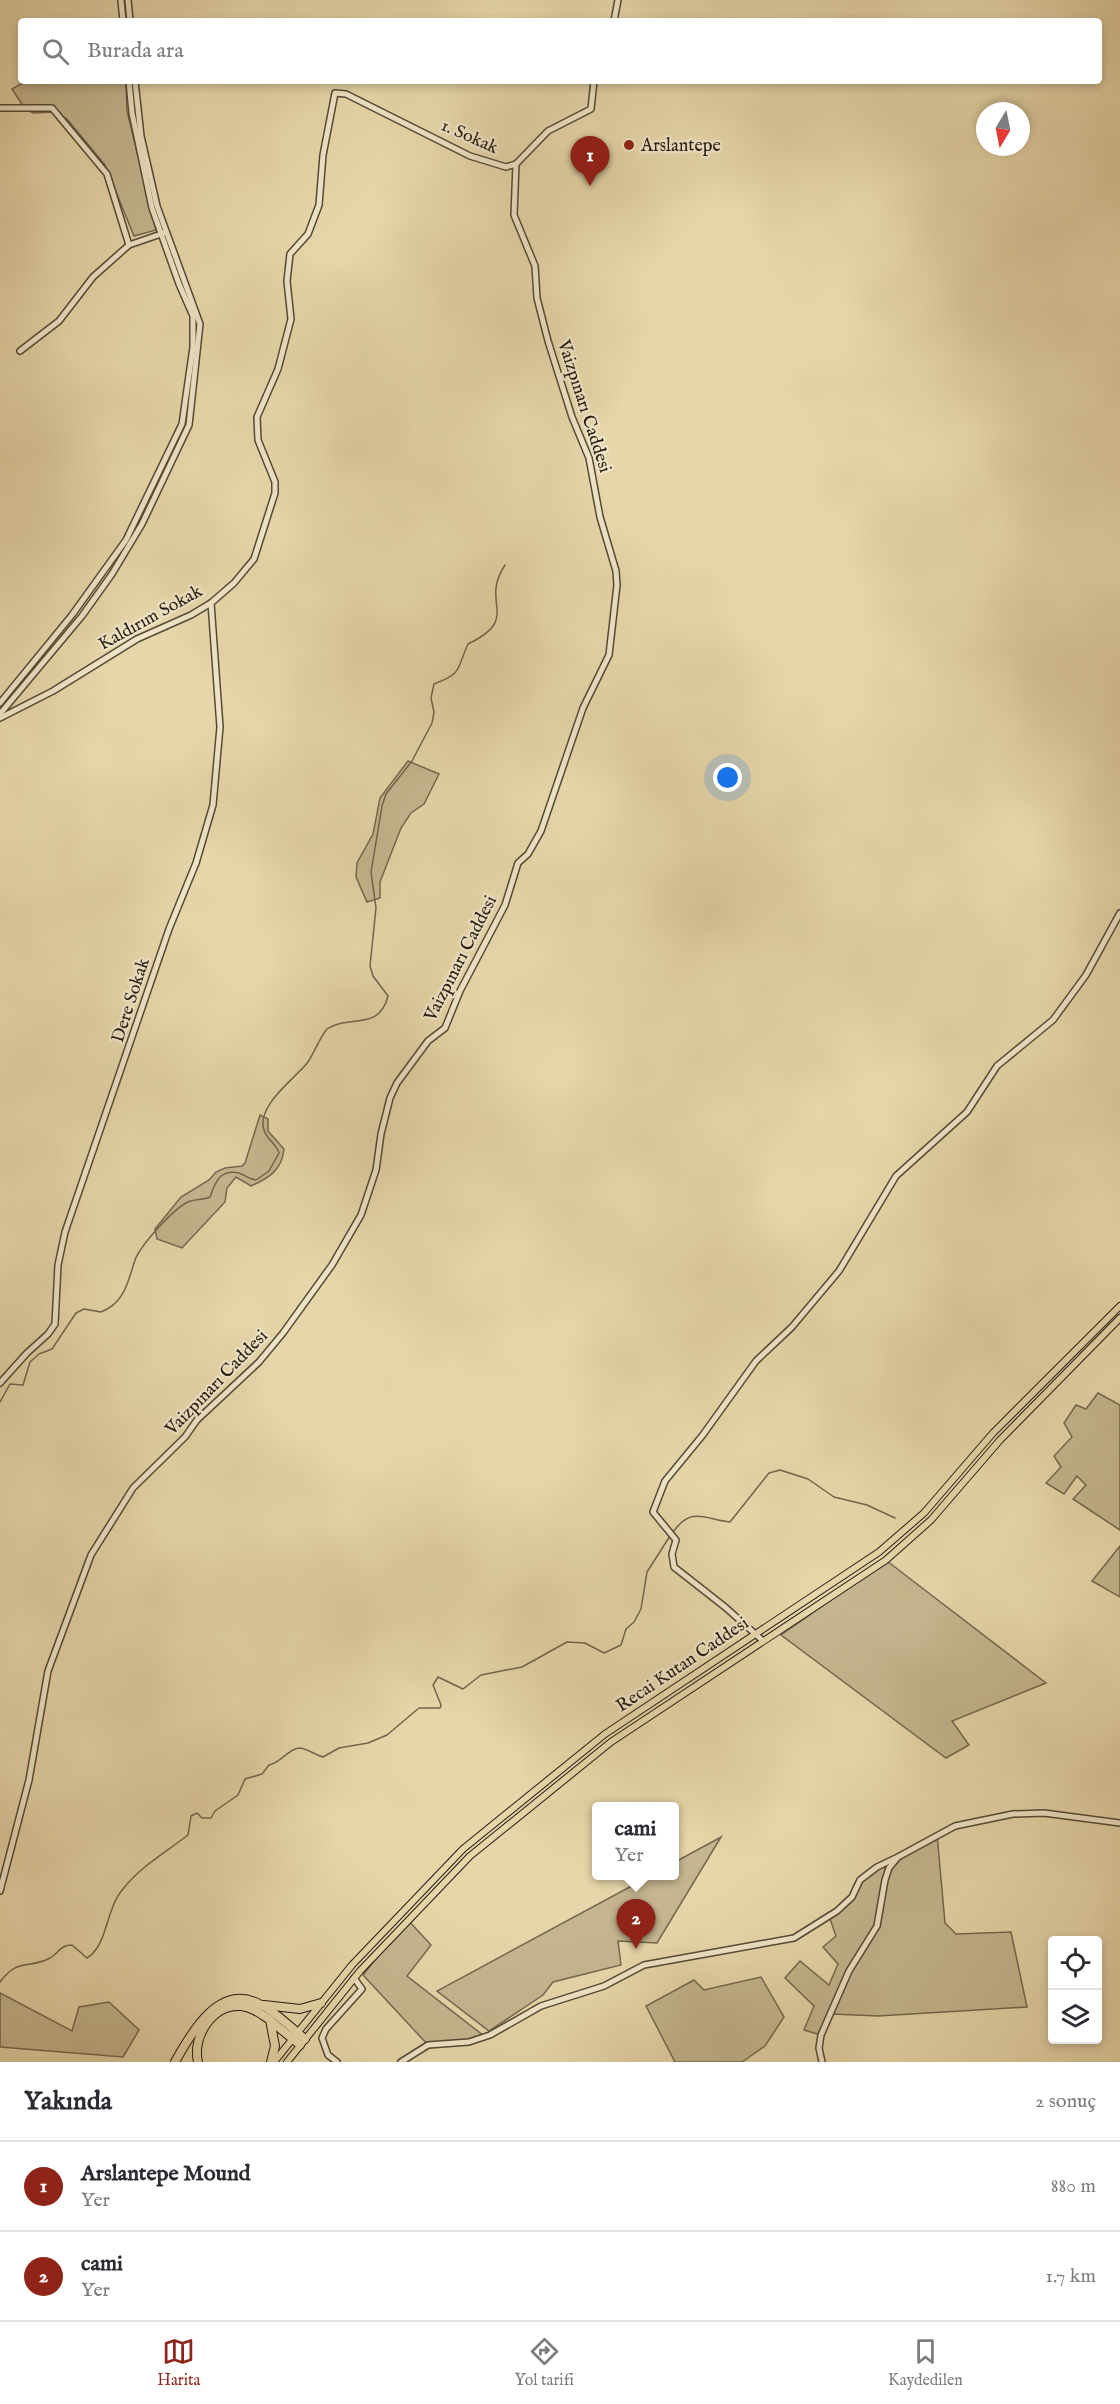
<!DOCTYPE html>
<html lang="tr">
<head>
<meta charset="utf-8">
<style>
  body { margin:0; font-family:"IM FELL English",serif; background:#f7f7f7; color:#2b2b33 }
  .controls { position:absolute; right:18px; bottom:18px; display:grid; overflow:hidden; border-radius:6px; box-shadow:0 3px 9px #0003 }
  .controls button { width:54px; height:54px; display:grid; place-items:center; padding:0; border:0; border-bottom:2px solid #e1e1e2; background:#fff; color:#2b2b33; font:30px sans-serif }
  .compass { position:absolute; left:976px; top:102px; width:54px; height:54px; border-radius:50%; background:#fff; box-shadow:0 3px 9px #0003; rotate:190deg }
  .you { position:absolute; left:728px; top:778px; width:21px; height:21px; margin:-15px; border:4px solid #fff; border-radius:50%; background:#1a73e8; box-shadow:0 0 0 9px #1a73e833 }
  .badge { display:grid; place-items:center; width:39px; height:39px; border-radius:50%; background:#8f2418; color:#fff; font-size:20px; font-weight:700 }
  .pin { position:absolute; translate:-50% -50px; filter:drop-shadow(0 2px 3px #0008) }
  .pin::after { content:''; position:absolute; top:32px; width:21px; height:18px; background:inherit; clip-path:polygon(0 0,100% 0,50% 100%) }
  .popup { position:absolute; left:592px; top:1802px; width:87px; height:78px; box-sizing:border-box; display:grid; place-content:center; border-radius:6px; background:#fff; filter:drop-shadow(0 2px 4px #0005); font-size:20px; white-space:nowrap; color:#7c7c81 }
  .popup b { font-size:22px; color:#2b2b33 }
  .popup::after { content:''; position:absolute; left:50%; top:100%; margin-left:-12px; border:12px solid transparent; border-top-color:#fff }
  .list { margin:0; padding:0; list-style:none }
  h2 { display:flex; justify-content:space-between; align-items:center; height:78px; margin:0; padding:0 24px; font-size:26px }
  h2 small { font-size:20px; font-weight:400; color:#7c7c81 }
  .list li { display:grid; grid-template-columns:39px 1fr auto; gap:18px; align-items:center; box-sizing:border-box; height:90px; padding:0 24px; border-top:2px solid #e1e1e2 }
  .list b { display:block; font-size:22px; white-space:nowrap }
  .list p { margin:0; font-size:20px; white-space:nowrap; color:#7c7c81 }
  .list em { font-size:20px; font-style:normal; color:#7c7c81 }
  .icon { flex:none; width:33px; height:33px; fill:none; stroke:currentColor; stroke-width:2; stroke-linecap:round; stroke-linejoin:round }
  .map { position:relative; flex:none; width:1120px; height:2062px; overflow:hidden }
  .search { position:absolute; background:#fff; box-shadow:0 3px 9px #0003; left:18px; right:18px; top:18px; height:66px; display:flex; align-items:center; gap:15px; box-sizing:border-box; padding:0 21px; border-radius:6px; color:#7c7c81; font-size:22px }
  .sheet { height:258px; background:#fff }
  nav { display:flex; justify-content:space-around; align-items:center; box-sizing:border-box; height:84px; border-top:2px solid #e1e1e2; background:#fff; font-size:16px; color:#7c7c81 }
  nav a { display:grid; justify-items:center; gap:3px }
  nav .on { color:#8f2418 }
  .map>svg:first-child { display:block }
  .green { fill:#c5b68f; stroke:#746850; stroke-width:1.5 }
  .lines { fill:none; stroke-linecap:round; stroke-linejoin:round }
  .stream { stroke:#70654d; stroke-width:1.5 }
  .minor-casing { stroke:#544a36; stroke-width:8 }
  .major-casing { stroke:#231b10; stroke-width:8 }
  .highway-casing { stroke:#231b10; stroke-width:10 }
  .minor { stroke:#efe4c7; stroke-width:5 }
  .major { stroke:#e6d6a9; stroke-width:6 }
  .highway { stroke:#e6d6a9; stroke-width:8 }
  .poi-dot { fill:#8f2418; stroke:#efe4c7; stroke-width:2 }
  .labels { text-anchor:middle; stroke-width:4.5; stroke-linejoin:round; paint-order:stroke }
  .street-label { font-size:18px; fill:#231b10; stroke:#efe4c7 }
  .poi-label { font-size:18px; fill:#231b10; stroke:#efe4c7; text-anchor:start }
</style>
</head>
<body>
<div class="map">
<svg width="1120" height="2062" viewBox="0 0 1120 2062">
  <rect width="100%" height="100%" fill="#e6d6a9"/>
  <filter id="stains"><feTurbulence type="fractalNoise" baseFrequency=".00333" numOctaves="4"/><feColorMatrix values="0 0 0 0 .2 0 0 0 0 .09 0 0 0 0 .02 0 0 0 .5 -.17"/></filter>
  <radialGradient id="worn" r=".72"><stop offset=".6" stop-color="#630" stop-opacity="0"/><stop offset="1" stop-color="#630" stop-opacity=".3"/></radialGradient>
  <g class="green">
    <path d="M26 81H126L127 111 156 230 134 236 105 165 67 119 55 112 33 113 25 109 12 89Z"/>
    <path d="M408 761 439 774 424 804 411 813 401 828 380 882V898L367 902 356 877 357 863 373 834 380 798Z"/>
    <path d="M260 1115 268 1119V1131L284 1149C282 1170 269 1178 251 1186L236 1177 227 1188 225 1202 182 1248 157 1239 155 1229 181 1197 209 1180 216 1172 225 1168 242 1166 245 1163Z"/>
    <path d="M1098 1393 1120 1405V1530L1073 1499 1086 1485 1077 1476 1064 1494 1046 1483 1061 1467 1054 1456 1072 1437 1064 1423 1076 1405 1086 1409Z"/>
    <path d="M1120 1546V1597L1092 1581Z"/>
    <path d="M887 1561 1046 1683 952 1721 969 1745 946 1758 781 1635Z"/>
    <path d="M937 1834 945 1923 956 1934 1011 1932 1027 2007 878 2016 832 2014 821 2035 804 2030 814 2006 785 1978 800 1961 829 1985 838 1964 823 1947 836 1936 829 1916 852 1897 860 1880 877 1867 889 1868 898 1857Z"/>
    <path d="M721 1837 657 1943 618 1941 621 1965 553 1982 543 1995 489 2031 437 1991 650 1876H675V1862Z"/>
    <path d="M407 1919 431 1945 407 1976 484 2036 469 2042 428 2045 363 1975Z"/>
    <path d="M761 1977 784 2017 765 2046 742 2062H675L646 2006 694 1980 704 1990Z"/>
    <path d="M0 1993 72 2031 79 2007 109 2002 139 2030 123 2057 0 2047Z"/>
  </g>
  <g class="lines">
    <g class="stream">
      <path d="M0 1402 10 1384 23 1385 30 1362 39 1354 52 1349 76 1313 84 1309 101 1312C125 1303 128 1281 135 1260 140 1246 174 1208 188 1202 194 1199 203 1200 210 1197 215 1183 219 1169 239 1173 245 1175 249 1179 256 1180L269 1171 279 1153C276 1143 267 1140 264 1130 256 1105 296 1078 308 1062 315 1051 319 1039 327 1029 349 1014 379 1032 388 996L373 976 370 966 376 908 371 872 382 806 386 794 412 761 432 723 434 712 431 698 434 684C463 673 456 670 468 644 522 618 479 604 505 565"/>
      <path d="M673 1532C692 1506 704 1519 730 1522L769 1473 780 1470 808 1479 834 1497 867 1505 895 1518"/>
      <path d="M0 1982C18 1958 27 1969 48 1959 58 1955 59 1945 72 1945L87 1958C108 1945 105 1910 123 1889 141 1866 166 1852 188 1835L191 1816 197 1813 202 1818H211L215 1811 238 1795 245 1779 262 1774 269 1765C281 1763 288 1749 299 1748 307 1748 315 1755 323 1757L339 1748 368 1743 387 1735 419 1708H440L441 1705 433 1685 438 1677 463 1689 481 1675 522 1667 567 1642 585 1643 604 1653 621 1645 626 1629 634 1622 641 1609 647 1572 670 1536"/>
    </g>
    <defs>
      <g id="minor">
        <path d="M121 0 123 21"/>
        <path d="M128 0 130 21"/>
        <path d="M614 21 618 0"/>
        <path d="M0 108H52L107 174 129 245"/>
        <path d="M20 351 59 321 93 277 129 245 164 233"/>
        <path d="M0 703 72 615 126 540 182 424 193 347V316L179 284 152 208 132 113 129 81"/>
        <path d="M0 714 82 616 112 574 142 524 189 425 200 324 157 206 141 136 135 81"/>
        <path d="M0 718 53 691 137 639 191 615 211 603 234 583 254 559 275 493V482L258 440 257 417 278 369 291 319 287 281 290 254 308 234 319 205 323 155 335 93 346 94 470 156 506 167 516 164 548 131 591 109 594 81"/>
        <path d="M0 1383 27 1353 48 1334 55 1324 58 1265 65 1232 169 929 196 863 213 805 220 727 211 603"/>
        <path d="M762 1640 725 1607 674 1567 672 1554 676 1540 653 1512 665 1481 702 1436 756 1361 792 1327 839 1271 896 1176 967 1112 997 1066 1053 1020 1086 975 1120 913"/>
        <path d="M0 1891 29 1780 48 1671 91 1555 133 1488 185 1437 197 1420 259 1362 283 1333 332 1265 361 1215 376 1170 381 1134 390 1098 397 1083 428 1041 445 1028 460 991 505 905 518 863 528 854 541 831 583 708 609 655 617 585 616 571 600 517 589 458 572 417 548 341 537 298 535 266 514 215 516 164"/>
        <path d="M337 2062 328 2055 322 2038 326 2029 362 1989 354 1978"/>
        <path d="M401 2062 428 2045 469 2042 490 2035 541 2006 604 1986 644 1965 794 1938 837 1911 852 1897 860 1880 877 1867 898 1857"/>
        <path d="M822 2062 819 2048 821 2035 849 1971 877 1926 885 1880 889 1868 898 1857 955 1826 1013 1814 1044 1813 1120 1823"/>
      </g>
      <g id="major">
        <path d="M274 2062 352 1965 463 1849 605 1734 879 1552 924 1513 993 1433 1120 1306"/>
        <path d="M287 2062 360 1971 470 1856 611 1742 886 1560 931 1520 1000 1440 1120 1318"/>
      </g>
      <g id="highway">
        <path d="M264 2005 300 2009 321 2003"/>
        <path d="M271 2021 300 2045"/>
        <path d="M175 2062C191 2033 220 1981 261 2005 277 2013 291 2028 305 2039"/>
        <path d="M198 2062C192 2037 212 2004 241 2006 252 2007 261 2014 270 2020L275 2046 271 2062"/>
      </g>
    </defs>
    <use href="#minor" class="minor-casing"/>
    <use href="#major" class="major-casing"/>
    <use href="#highway" class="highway-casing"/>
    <use href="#minor" class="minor"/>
    <use href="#major" class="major"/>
    <use href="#highway" class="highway"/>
  </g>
  <circle class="poi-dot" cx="629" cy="145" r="6"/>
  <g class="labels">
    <g class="street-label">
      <text transform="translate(470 136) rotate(24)" y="6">1. Sokak</text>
      <text transform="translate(585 406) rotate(72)" y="6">Vaizpınarı Caddesi</text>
      <text transform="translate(150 617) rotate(-29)" y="6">Kaldırım Sokak</text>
      <text transform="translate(460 958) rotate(-63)" y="6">Vaizpınarı Caddesi</text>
      <text transform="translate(130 1000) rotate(-72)" y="6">Dere Sokak</text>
      <text transform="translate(216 1382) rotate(-46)" y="6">Vaizpınarı Caddesi</text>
      <text transform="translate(682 1664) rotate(-34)" y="6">Recai Kutan Caddesi</text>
    </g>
    <g class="poi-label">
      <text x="641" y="151">Arslantepe</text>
    </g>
  </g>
  <rect width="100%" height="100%" filter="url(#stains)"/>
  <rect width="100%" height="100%" fill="url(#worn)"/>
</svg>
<div class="controls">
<button><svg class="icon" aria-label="locate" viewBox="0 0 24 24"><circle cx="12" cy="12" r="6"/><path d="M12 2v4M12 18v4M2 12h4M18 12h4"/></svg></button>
<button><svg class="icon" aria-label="layers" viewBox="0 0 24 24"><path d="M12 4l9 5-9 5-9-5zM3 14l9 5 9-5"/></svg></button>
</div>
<svg class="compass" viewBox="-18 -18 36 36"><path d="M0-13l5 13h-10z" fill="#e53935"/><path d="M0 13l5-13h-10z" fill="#7c7c81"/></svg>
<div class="you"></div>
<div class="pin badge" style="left:590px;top:186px">1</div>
<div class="pin badge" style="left:636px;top:1949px">2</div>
<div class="popup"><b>cami</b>Yer</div>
<div class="search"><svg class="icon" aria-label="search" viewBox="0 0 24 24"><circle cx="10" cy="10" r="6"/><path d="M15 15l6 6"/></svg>Burada ara</div>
</div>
<section class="sheet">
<h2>Yakında<small>2 sonuç</small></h2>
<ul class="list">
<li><span class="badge">1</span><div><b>Arslantepe Mound</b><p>Yer</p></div><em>880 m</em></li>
<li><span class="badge">2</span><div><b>cami</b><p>Yer</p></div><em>1.7 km</em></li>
</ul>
</section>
<nav>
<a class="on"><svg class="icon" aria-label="map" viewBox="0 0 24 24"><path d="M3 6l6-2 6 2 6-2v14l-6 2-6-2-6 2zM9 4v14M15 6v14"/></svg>Harita</a>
<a><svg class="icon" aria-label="directions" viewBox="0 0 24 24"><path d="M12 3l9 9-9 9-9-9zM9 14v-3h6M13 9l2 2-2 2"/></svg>Yol tarifi</a>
<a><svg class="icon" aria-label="saved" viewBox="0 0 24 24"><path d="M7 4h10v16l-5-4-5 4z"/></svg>Kaydedilen</a>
</nav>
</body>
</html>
